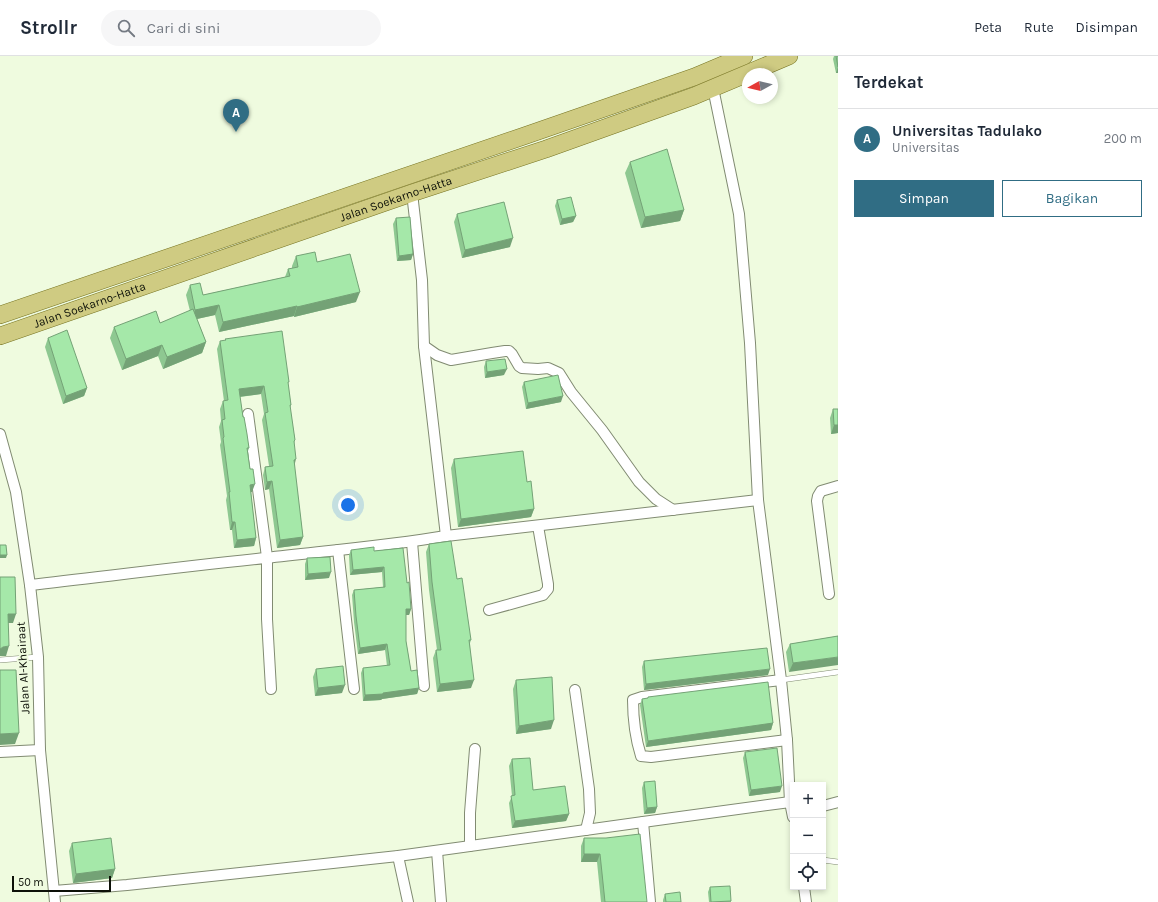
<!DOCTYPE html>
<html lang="id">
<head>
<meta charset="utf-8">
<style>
  body { margin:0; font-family:Karla,sans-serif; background:#f6f6f7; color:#1f2937 }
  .controls { position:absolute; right:12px; bottom:12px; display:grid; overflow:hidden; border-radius:0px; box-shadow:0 2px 6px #0003 }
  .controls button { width:36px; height:36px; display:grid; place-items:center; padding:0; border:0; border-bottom:1px solid #e0e1e3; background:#fff; color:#1f2937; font:20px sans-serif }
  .compass { position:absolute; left:742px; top:12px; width:36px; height:36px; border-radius:50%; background:#fff; box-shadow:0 2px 6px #0003; rotate:262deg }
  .scale { position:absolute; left:12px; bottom:10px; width:99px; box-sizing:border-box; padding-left:4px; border:2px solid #0d1108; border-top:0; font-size:11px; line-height:14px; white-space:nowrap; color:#0d1108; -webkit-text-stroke:3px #effbdf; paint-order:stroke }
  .you { position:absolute; left:348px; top:449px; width:14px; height:14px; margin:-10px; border:3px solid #fff; border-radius:50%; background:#1a73e8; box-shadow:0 0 0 6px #1a73e833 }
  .badge { display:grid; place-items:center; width:26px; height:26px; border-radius:50%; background:#306d84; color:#fff; font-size:13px; font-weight:700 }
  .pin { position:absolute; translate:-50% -33px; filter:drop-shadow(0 1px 2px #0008) }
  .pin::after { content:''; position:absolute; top:21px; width:14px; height:12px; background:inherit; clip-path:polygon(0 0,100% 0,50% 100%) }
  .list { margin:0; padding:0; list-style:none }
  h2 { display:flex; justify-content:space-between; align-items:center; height:52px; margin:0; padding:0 16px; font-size:17px }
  h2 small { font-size:13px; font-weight:400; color:#747a83 }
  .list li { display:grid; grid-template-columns:26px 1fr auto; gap:12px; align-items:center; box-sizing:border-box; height:60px; padding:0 16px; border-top:1px solid #e0e1e3 }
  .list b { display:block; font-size:15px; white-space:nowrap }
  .list p { margin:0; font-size:13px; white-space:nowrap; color:#747a83 }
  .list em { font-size:13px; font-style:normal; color:#747a83 }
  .actions { display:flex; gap:8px; padding:12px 16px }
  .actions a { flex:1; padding:9px 0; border:1px solid #306d84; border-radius:0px; text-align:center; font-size:14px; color:#306d84 }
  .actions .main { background:#306d84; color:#fff }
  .icon { flex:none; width:22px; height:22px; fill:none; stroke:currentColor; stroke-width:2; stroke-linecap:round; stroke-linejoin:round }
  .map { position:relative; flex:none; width:838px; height:846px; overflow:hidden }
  header { display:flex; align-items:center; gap:24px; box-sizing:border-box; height:56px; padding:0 20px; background:#fff; border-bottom:1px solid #e0e1e3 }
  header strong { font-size:19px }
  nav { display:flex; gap:22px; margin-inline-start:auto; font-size:14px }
  .search { width:280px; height:36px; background:#f6f6f7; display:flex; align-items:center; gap:10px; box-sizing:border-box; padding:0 14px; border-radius:22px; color:#747a83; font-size:15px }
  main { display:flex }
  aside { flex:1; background:#fff }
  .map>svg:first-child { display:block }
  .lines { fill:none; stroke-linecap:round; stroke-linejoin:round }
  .lane-casing { stroke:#818b72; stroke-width:6 }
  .street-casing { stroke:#818b72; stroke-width:12 }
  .primary-casing { stroke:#767321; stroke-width:18 }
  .lane { stroke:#fff; stroke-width:5 }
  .street { stroke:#fff; stroke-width:10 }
  .primary { stroke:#cfcb82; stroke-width:17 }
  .wall { fill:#8ec891 }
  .shaded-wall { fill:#74a276 }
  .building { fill:#a5e8a9; stroke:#74a276 }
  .labels { text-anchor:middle; stroke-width:4; stroke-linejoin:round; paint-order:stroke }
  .street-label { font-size:12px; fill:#0d1108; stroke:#effbdf }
</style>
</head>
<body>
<header>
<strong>Strollr</strong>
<div class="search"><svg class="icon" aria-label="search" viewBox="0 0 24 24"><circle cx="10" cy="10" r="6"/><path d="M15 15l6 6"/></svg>Cari di sini</div>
<nav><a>Peta</a><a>Rute</a><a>Disimpan</a></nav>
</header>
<main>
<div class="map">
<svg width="838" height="846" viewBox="0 0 838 846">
  <rect width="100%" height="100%" fill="#effbdf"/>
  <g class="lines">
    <defs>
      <g id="lane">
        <path d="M0 604 38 601"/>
        <path d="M781 624 838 616"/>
        <path d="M823 804 838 806"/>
      </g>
      <g id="street">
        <path d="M713 32 739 158 750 287 758 444 781 624 787 684 790 746 793 761"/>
        <path d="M412 137 422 224 424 290 446 480"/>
        <path d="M424 290 437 299 451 304 492 297 505 295H509L512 298 519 310 522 312 538 313 548 312 559 317 571 336 602 374 639 426 656 443 673 454"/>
        <path d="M248 358 267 501V563L271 633"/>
        <path d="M0 378 16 436 30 529 38 601 40 694 55 846"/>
        <path d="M412 486 424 630"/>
        <path d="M338 494 354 633"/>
        <path d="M30 529C109 520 187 510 266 502 326 495 386 490 446 480L758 444"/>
        <path d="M829 538 817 445 818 440 821 435 838 430"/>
        <path d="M489 554 543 539 548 533V528L538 470"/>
        <path d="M781 624 642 641 633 644C633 661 636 684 641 700L651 701 787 684"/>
        <path d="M575 634 589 733 590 757 586 774"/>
        <path d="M0 696 40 694"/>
        <path d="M823 750 838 746"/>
        <path d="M643 766 650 846"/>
        <path d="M470 790V757L475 693"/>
        <path d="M437 795 441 846"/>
        <path d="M398 800 408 846"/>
        <path d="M804 831 806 846"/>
        <path d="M54 835 127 829 398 800 643 766 790 746"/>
      </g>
      <g id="primary">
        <path d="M0 259 524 80 694 21 744 0"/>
        <path id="s1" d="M0 280 412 137 546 93 694 40 789 0"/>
      </g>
    </defs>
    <use href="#lane" class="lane-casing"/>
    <use href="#street" class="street-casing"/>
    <use href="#primary" class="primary-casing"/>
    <use href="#lane" class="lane"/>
    <use href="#street" class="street"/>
    <use href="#primary" class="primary"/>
  </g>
  <g class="wall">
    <path d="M834 0H838V17H836L833 3Z"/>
    <path d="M630 106 684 154 680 165 641 172 625 117Z"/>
    <path d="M557 144 576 160 573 166 560 169 555 150Z"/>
    <path d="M457 158 510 191 462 202 454 166Z"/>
    <path d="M396 162 413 198 411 204 397 205 393 168Z"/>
    <path d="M296 200 317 206 356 246 294 261V260L219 276 215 259 197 263 206 286 202 297 163 313 158 300 122 314 110 282 114 271 160 267 190 255 186 239 190 229 203 239 285 221 288 213 292 212V210Z"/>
    <path d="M48 282 87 332 84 340 63 348 45 291Z"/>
    <path d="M225 283 288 329 291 349 290 352 295 384 294 387V409L303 481 300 489 277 492 269 433 265 434 263 419 265 411 269 410 262 364 264 358 261 338 240 341 243 361 249 392 248 395 252 436H251L256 482 254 490 234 492 232 474H230L226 444 227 440 220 389 221 386 219 371 221 365 220 353 223 345H224L217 293 220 285H225Z"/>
    <path d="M486 305 504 319 485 322 484 311Z"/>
    <path d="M524 326 561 346 526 353 522 331Z"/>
    <path d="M833 353H838V377L831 378 830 362Z"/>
    <path d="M454 403 527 426 534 453 531 461 458 471 451 412Z"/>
    <path d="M429 488 457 523 471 584 470 587 471 632 437 636 433 602 436 594H437L429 534 426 496Z"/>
    <path d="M351 494 374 495 407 527 411 553 409 559H406V585L411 615 419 632 417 638 382 643 381 644 363 645 361 617 363 612 387 610 385 594 358 598 354 566 352 539 354 534 383 531 382 516 350 519 349 499Z"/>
    <path d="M307 502 329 522 305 524V508Z"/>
    <path d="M838 580 789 616 786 596 790 588Z"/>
    <path d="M644 605 768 619 644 634 642 611Z"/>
    <path d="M316 613 342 637 315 640 313 621Z"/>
    <path d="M516 624 551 673 516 678 513 633Z"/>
    <path d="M648 641 773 667 771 674 646 691 640 649 642 643 648 642Z"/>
    <path d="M745 696 780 736 749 740 743 702Z"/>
    <path d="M512 703 533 734 569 758 566 765 512 772 509 747 512 740 509 710Z"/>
    <path d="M644 726 657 751 655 757 644 758 642 732Z"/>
    <path d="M584 782H606L647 846H601L597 806H581V790Z"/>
    <path d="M72 787 115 813 112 822 73 827 69 795Z"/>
    <path d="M710 831 731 845V846H709L708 836Z"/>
    <path d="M665 838 681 846H663V844Z"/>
  </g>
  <g class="shaded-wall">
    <path d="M838 11V17H836Z"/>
    <path d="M684 154 680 165 641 172 645 161Z"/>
    <path d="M576 160 573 166 560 169 562 163Z"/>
    <path d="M513 182 510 191 462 202 465 194Z"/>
    <path d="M413 198 411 204 397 205 399 200Z"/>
    <path d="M360 236 356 246 294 261 297 251Z"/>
    <path d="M219 249 215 259 192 264 195 254Z"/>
    <path d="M297 250 294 260 219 276 223 266Z"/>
    <path d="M206 286 202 297 163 313 167 301Z"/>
    <path d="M162 289 158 300 122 314 126 303Z"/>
    <path d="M507 313 504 319 485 322 487 316Z"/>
    <path d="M264 330 261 338 237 341 239 333Z"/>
    <path d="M87 332 84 340 63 348 66 340Z"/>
    <path d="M563 340 561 346 526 353 528 347Z"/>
    <path d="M834 369H838V377L831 378Z"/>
    <path d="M296 403 294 411V404Z"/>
    <path d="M272 425 269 433 265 434 267 426Z"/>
    <path d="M255 428 252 436 248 437 250 429Z"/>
    <path d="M534 453 531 461 458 471 461 463Z"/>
    <path d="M232 466H235L232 474H230Z"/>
    <path d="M303 481 300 489 277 492 280 484Z"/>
    <path d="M256 482 254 490 234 492 237 484Z"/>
    <path d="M0 499H7L6 502H0Z"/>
    <path d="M384 511 382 516 350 519 353 514Z"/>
    <path d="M331 516 329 522 305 524 308 518Z"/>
    <path d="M406 553H411L409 559H404Z"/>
    <path d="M8 558H16L13 567H4Z"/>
    <path d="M387 588 385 594 358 598 360 592Z"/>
    <path d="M9 590 6 600H0V593L3 591Z"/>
    <path d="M838 601V609L789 616 793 607Z"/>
    <path d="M770 613 768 619 644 634 646 628Z"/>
    <path d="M474 624 471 632 437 636 440 628Z"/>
    <path d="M345 629 342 637 315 640 318 632Z"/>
    <path d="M419 632 417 638 382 643 381 644 363 645 365 639Z"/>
    <path d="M554 664 551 673 516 678 519 670Z"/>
    <path d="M773 667 771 674 646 691 648 685Z"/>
    <path d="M19 677 15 688 0 689V678Z"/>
    <path d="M782 730 780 736 749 740 751 734Z"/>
    <path d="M657 751 655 757 644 758 647 752Z"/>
    <path d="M569 758 566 765 512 772 515 765Z"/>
    <path d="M584 798H600L597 806H581Z"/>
    <path d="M115 813 112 822 73 827 76 818Z"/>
  </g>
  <g class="building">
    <path d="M836 0H838V11Z"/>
    <path d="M667 93 684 154 645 161 630 106Z"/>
    <path d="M571 141 576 160 562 163 557 144Z"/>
    <path d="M504 146 513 182 465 194 457 158Z"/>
    <path d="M410 161 413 198 399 200 396 162Z"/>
    <path d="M315 196 317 206 350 198 360 236 297 251V250L223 266 219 249 195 254 190 229 200 227 203 239 290 220 288 213 298 211 296 200Z"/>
    <path d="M193 253 206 286 167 301 162 289 126 303 114 271 156 255 160 267Z"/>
    <path d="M67 274 87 332 66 340 48 282Z"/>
    <path d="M282 275 289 326H288L291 349H290L295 384 294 385 296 403 294 404 303 481 280 484 272 425 267 426 265 411 273 410 265 357 268 356 264 330 239 333 243 361H244L247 378 249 392H247L250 413H253L255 428 250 429 256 482 237 484 235 466H232L229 436H230L223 382 224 381 222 364 225 363 223 345 228 344 220 285 226 284 225 283Z"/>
    <path d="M505 303 507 313 487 316 486 305Z"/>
    <path d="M558 319 563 340 528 347 524 326Z"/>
    <path d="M833 353H838V369H834Z"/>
    <path d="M523 395 527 426 531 425 534 453 461 463 454 403Z"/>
    <path d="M451 485 457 523 462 522 471 584H469L474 624 440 628 436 594H441L432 526 429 488Z"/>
    <path d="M0 489H6L7 499H0Z"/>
    <path d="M374 491V495L403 492 407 527 409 526 411 553H406V585L411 615 417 614 419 632 383 637V638L365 639 363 612 390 609 387 588 360 592 356 560 354 534 385 531 384 511 353 514 351 494Z"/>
    <path d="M330 501 331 516 308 518 307 502Z"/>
    <path d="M0 521H15L16 558H8L9 590 3 591 0 593Z"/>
    <path d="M838 580V601L793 607 790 588Z"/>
    <path d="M767 592 770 613 646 628 644 605Z"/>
    <path d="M343 610 345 629 318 632 316 613Z"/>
    <path d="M0 614H16L19 677 0 678Z"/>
    <path d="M552 621 554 664 519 670 516 624Z"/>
    <path d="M768 626 773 667 648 685 642 643 648 642V641Z"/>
    <path d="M777 692 782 730 751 734 745 696Z"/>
    <path d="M530 702 533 734 565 730 569 758 515 765 511 740 515 739 512 703Z"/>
    <path d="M655 725 657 751 647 752 644 726Z"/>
    <path d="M640 778 647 846H605L600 798H584V782H606Z"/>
    <path d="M111 782 115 813 76 818 72 787Z"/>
    <path d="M730 830 731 845 711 846 710 831Z"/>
    <path d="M680 836 681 846H666L665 838Z"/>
  </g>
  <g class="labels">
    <g class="street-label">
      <text dy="4" stroke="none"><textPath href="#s1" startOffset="419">Jalan Soekarno-Hatta</textPath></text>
      <text dy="4" stroke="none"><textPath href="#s1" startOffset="95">Jalan Soekarno-Hatta</textPath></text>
      <text transform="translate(23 612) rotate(-93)" y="4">Jalan Al-Khairaat</text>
    </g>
  </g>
</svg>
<div class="controls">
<button>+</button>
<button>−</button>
<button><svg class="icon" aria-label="locate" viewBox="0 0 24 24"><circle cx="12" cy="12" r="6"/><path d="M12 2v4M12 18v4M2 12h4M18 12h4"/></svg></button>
</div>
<svg class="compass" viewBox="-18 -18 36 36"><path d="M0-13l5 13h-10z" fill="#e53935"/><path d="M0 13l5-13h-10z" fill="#747a83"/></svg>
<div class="scale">50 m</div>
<div class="you"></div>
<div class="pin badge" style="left:236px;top:76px">A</div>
</div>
<aside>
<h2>Terdekat<small></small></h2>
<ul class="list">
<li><span class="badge">A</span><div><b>Universitas Tadulako</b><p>Universitas</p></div><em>200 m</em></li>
</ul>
<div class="actions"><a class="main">Simpan</a><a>Bagikan</a></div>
</aside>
</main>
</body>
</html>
